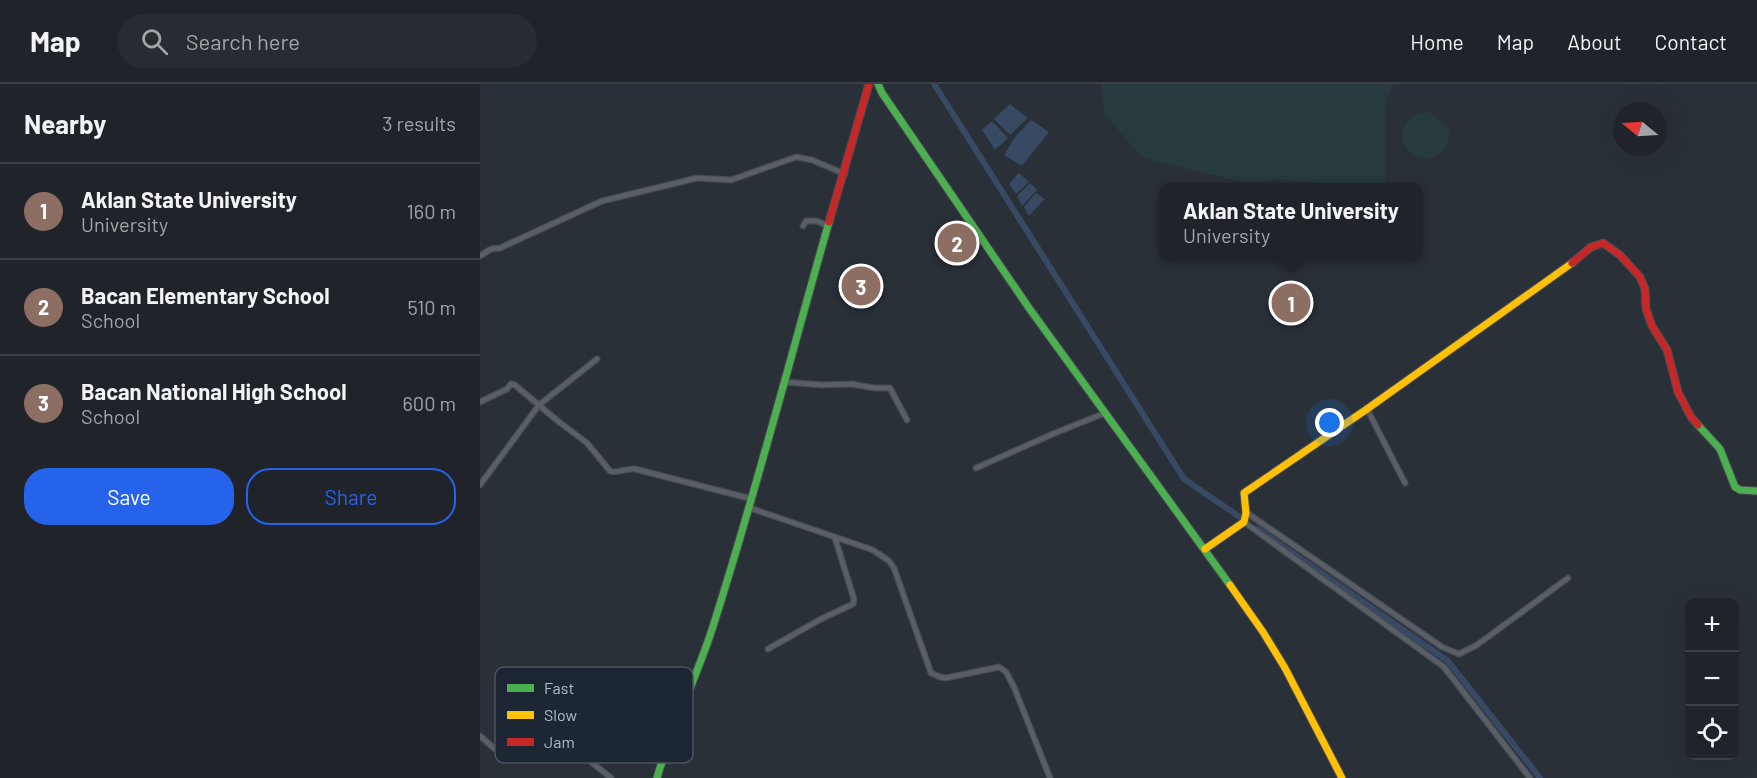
<!DOCTYPE html>
<html lang="en">
<head>
<meta charset="utf-8">
<style>
  body { margin:0; font-family:Barlow,sans-serif; background:#282c32; color:#f1f3f6 }
  .controls { position:absolute; right:18px; bottom:18px; display:grid; overflow:hidden; border-radius:12px; box-shadow:0 6px 24px #0002 }
  .controls button { width:54px; height:54px; display:grid; place-items:center; padding:0; border:0; border-bottom:2px solid #3d4147; background:#20242a; color:#f1f3f6; font:30px sans-serif }
  .compass { position:absolute; left:1133px; top:18px; width:54px; height:54px; border-radius:50%; background:#20242a; box-shadow:0 6px 24px #0002; rotate:288deg }
  .you { position:absolute; left:850px; top:339px; width:21px; height:21px; margin:-15px; border:4px solid #fff; border-radius:50%; background:#1a73e8; box-shadow:0 0 0 9px #1a73e833 }
  .badge { display:grid; place-items:center; width:39px; height:39px; border-radius:50%; background:#2563eb; color:#fff; font-size:20px; font-weight:700 }
  .pin { position:absolute; translate:-50% -50%; border:3px solid #fff; box-shadow:0 2px 6px #0006 }
  .popup { position:absolute; left:679px; top:99px; width:264px; height:78px; box-sizing:border-box; display:grid; place-content:center; border-radius:12px; background:#20242a; filter:drop-shadow(0 2px 4px #0005); font-size:20px; white-space:nowrap; color:#a2a4a8 }
  .popup b { font-size:22px; color:#f1f3f6 }
  .popup::after { content:''; position:absolute; left:50%; top:100%; margin-left:-12px; border:12px solid transparent; border-top-color:#20242a }
  .list { margin:0; padding:0; list-style:none }
  h2 { display:flex; justify-content:space-between; align-items:center; height:78px; margin:0; padding:0 24px; font-size:26px }
  h2 small { font-size:20px; font-weight:400; color:#a2a4a8 }
  .list li { display:grid; grid-template-columns:39px 1fr auto; gap:18px; align-items:center; box-sizing:border-box; height:96px; padding:0 24px; border-top:2px solid #3d4147 }
  .list b { display:block; font-size:22px; white-space:nowrap }
  .list p { margin:0; font-size:20px; white-space:nowrap; color:#a2a4a8 }
  .list em { font-size:20px; font-style:normal; color:#a2a4a8 }
  .actions { display:flex; gap:12px; padding:18px 24px }
  .actions a { flex:1; padding:14px 0; border:2px solid #2563eb; border-radius:24px; text-align:center; font-size:21px; color:#2563eb }
  .actions .main { background:#2563eb; color:#fff }
  .icon { flex:none; width:33px; height:33px; fill:none; stroke:currentColor; stroke-width:2; stroke-linecap:round; stroke-linejoin:round }
  .map { position:relative; flex:none; width:1277px; height:694px; overflow:hidden }
  header { display:flex; align-items:center; gap:36px; box-sizing:border-box; height:84px; padding:0 30px; background:#20242a; border-bottom:2px solid #3d4147 }
  header strong { font-size:28px }
  nav { display:flex; gap:33px; margin-inline-start:auto; font-size:21px }
  .search { width:420px; height:54px; background:#282c32; display:flex; align-items:center; gap:15px; box-sizing:border-box; padding:0 21px; border-radius:33px; color:#a2a4a8; font-size:22px }
  main { display:flex }
  aside { flex:1; background:#20242a }
  .map>svg:first-child { display:block }
  .green { fill:#273a3e }
  .water { fill:#384963 }
  .lines { fill:none; stroke-linecap:round; stroke-linejoin:round }
  .canal { stroke:#384963; stroke-width:6 }
  .street-casing { stroke:#484c53; stroke-width:7 }
  .fast-casing { stroke:#484c53; stroke-width:9 }
  .slow-casing { stroke:#484c53; stroke-width:9 }
  .jam-casing { stroke:#484c53; stroke-width:9 }
  .street { stroke:#5a5e66; stroke-width:4.5 }
  .fast { stroke:#4caf50; stroke-width:7 }
  .slow { stroke:#ffc107; stroke-width:7 }
  .jam { stroke:#c62828; stroke-width:7 }
  .key { fill:#1d2633; stroke:#4a5360; stroke-width:1.5 }
  .key-label { font-size:16px; fill:#b4bcc9 }
</style>
</head>
<body>
<header>
<strong>Map</strong>
<div class="search"><svg class="icon" aria-label="search" viewBox="0 0 24 24"><circle cx="10" cy="10" r="6"/><path d="M15 15l6 6"/></svg>Search here</div>
<nav><a>Home</a><a>Map</a><a>About</a><a>Contact</a></nav>
</header>
<main>
<aside>
<h2>Nearby<small>3 results</small></h2>
<ul class="list">
<li><span class="badge" style="background:#8d6e63">1</span><div><b>Aklan State University</b><p>University</p></div><em>160 m</em></li>
<li><span class="badge" style="background:#8d6e63">2</span><div><b>Bacan Elementary School</b><p>School</p></div><em>510 m</em></li>
<li><span class="badge" style="background:#8d6e63">3</span><div><b>Bacan National High School</b><p>School</p></div><em>600 m</em></li>
</ul>
<div class="actions"><a class="main">Save</a><a>Share</a></div>
</aside>
<div class="map">
<svg width="1277" height="694" viewBox="0 0 1277 694">
  <rect width="100%" height="100%" fill="#2a3038"/>
  <g class="green">
    <path d="M621 0H913L905 18V103H871L797 95 781 98H763L663 74 625 31Z"/>
    <path d="M946 28H949C955 33 963 38 967 44 970 47 970 53 968 57 959 88 913 72 924 43 928 33 937 29 946 28Z"/>
  </g>
  <g class="water">
    <path d="M530 20 548 34 530 51 514 35Z"/>
    <path d="M551 36 569 48 542 82 524 71 535 53Z"/>
    <path d="M512 37 528 54 515 66 502 46Z"/>
    <path d="M539 89 549 98 536 110 529 100Z"/>
    <path d="M550 99 557 106 542 122 537 112Z"/>
    <path d="M556 109 565 115 549 132 544 123Z"/>
  </g>
  <g class="lines">
    <g class="canal">
      <path d="M454 0 704 395 767 438"/>
      <path d="M778 445 968 577 1060 694"/>
    </g>
    <defs>
      <g id="street">
        <path d="M323 142 326 137H337L348 142"/>
        <path d="M0 172 11 165 20 164 122 117 217 94 251 96 316 73 332 76 365 90"/>
        <path d="M305 298 342 301 372 300 394 304H410L427 336"/>
        <path d="M0 318 27 305 31 300 35 301 79 338 107 359 130 387C138 390 146 384 155 385L272 415"/>
        <path d="M887 325 925 399"/>
        <path d="M496 384 575 349 625 329"/>
        <path d="M0 401 59 321 117 275"/>
        <path d="M270 424 393 466 409 477 414 484 451 589 460 593 466 594 519 583 526 588 534 603 570 694"/>
        <path d="M767 429 962 563 979 570 997 561 1088 494"/>
        <path d="M764 438 964 583 1050 694"/>
        <path d="M288 565 341 535 373 520 374 515 355 454"/>
        <path d="M0 652 15 665 58 635 131 694"/>
      </g>
      <g id="fast">
        <path d="M398 0 402 9 549 224 750 501"/>
        <path d="M1218 341 1240 365 1255 403 1260 406 1277 407"/>
        <path d="M177 694C192 640 219 590 235 536 277 404 311 271 349 138"/>
      </g>
      <g id="slow">
        <path d="M725 465 764 438 766 429 764 409 887 325 1092 179"/>
        <path d="M750 501 783 548 805 584 862 694"/>
      </g>
      <g id="jam">
        <path d="M349 138 389 0"/>
        <path d="M1092 179 1111 163 1123 159 1140 171 1160 193 1165 205 1166 225 1172 242 1187 266 1198 308 1211 333 1218 341"/>
      </g>
    </defs>
    <use href="#street" class="street-casing"/>
    <use href="#fast" class="fast-casing"/>
    <use href="#slow" class="slow-casing"/>
    <use href="#jam" class="jam-casing"/>
    <use href="#street" class="street"/>
    <use href="#fast" class="fast"/>
    <use href="#slow" class="slow"/>
    <use href="#jam" class="jam"/>
  </g>
  <rect x="15" y="583" width="198" height="96" rx="9" class="key"/>
  <rect x="27" y="600" width="27" height="8" fill="#4caf50"/>
  <rect x="27" y="627" width="27" height="8" fill="#ffc107"/>
  <rect x="27" y="654" width="27" height="8" fill="#c62828"/>
  <g class="key-label">
    <text x="64" y="610">Fast</text>
    <text x="64" y="637">Slow</text>
    <text x="64" y="664">Jam</text>
  </g>
</svg>
<div class="controls">
<button>+</button>
<button>−</button>
<button><svg class="icon" aria-label="locate" viewBox="0 0 24 24"><circle cx="12" cy="12" r="6"/><path d="M12 2v4M12 18v4M2 12h4M18 12h4"/></svg></button>
</div>
<svg class="compass" viewBox="-18 -18 36 36"><path d="M0-13l5 13h-10z" fill="#e53935"/><path d="M0 13l5-13h-10z" fill="#a2a4a8"/></svg>
<div class="you"></div>
<div class="pin badge" style="left:811px;top:219px;background:#8d6e63">1</div>
<div class="popup"><b>Aklan State University</b>University</div>
<div class="pin badge" style="left:477px;top:159px;background:#8d6e63">2</div>
<div class="pin badge" style="left:381px;top:202px;background:#8d6e63">3</div>
</div>
</main>
</body>
</html>
